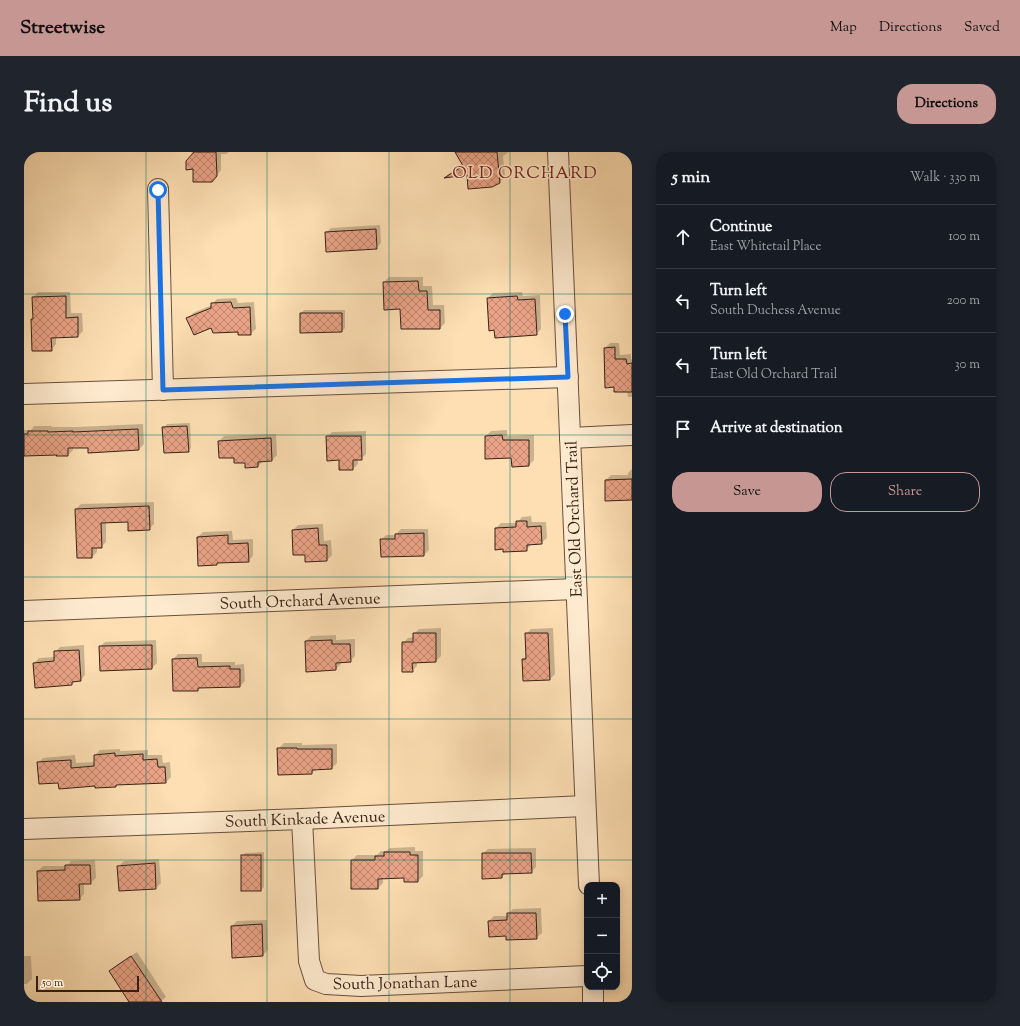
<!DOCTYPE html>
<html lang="en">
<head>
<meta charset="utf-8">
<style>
  body { margin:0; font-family:"Sorts Mill Goudy",serif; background:#20242c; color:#f1f3f6 }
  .controls { position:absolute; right:12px; bottom:12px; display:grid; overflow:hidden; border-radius:8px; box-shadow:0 2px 10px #0003 }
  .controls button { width:36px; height:36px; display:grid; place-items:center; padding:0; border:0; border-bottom:1px solid #363941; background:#171b24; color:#f1f3f6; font:20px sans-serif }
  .scale { position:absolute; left:12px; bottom:10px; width:103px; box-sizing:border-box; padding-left:4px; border:2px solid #372117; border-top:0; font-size:11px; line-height:14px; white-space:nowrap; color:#372117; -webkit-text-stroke:3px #feeace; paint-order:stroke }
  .stop { position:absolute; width:12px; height:12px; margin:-9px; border:3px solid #1a73e8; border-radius:50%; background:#fff }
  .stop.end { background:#1a73e8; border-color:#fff; box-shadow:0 1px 4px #0008 }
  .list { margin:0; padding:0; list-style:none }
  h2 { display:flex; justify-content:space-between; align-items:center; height:52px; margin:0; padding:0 16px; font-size:17px }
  h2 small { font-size:13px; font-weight:400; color:#9ea1a6 }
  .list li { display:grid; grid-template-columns:26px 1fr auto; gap:12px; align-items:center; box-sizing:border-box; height:64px; padding:0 16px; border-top:1px solid #363941 }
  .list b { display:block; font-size:15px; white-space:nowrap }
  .list p { margin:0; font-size:13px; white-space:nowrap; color:#9ea1a6 }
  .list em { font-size:13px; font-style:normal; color:#9ea1a6 }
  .actions { display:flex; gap:8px; padding:12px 16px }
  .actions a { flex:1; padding:9px 0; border:1px solid #c59692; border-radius:16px; text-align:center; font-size:14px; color:#c59692 }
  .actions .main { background:#c59692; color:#111 }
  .icon { flex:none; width:22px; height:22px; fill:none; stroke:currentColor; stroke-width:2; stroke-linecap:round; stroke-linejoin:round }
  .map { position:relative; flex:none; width:608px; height:850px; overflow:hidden; border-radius:16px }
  header { display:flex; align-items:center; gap:24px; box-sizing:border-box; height:56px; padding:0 20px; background:#c59692; color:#111 }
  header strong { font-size:19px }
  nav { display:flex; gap:22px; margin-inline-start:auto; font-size:14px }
  .intro { display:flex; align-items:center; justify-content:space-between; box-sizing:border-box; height:96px; padding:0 24px }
  h1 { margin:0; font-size:28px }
  .button { padding:10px 18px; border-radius:16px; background:#c59692; color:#111; font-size:14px; font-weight:700 }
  main { display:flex; gap:24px; padding:0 24px }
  aside { flex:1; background:#171b24; border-radius:16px; box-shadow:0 2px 10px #0003 }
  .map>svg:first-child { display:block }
  .shadow { fill:#0003; fill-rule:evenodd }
  .building { fill:url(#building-cross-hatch); stroke:#372117 }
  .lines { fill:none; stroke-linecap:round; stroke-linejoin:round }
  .minor-casing { stroke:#68503e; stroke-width:22 }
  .minor { stroke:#feeace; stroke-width:20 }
  .route { stroke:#1a73e8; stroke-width:5 }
  .grid { fill:none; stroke:#0f766e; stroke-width:1; stroke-opacity:0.55 }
  .labels { text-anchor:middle; stroke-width:3; stroke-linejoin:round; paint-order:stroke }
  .street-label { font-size:16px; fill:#372117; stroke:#feeace }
  .neighbourhood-label { font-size:17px; letter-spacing:1px; fill:#7a1f14; stroke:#feeace }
</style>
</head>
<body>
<header>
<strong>Streetwise</strong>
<nav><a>Map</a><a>Directions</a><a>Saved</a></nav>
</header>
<div class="intro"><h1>Find us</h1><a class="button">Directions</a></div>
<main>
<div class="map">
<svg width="608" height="850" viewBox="0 0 608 850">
  <defs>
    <pattern id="building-cross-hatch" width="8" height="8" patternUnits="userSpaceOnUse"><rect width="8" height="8" fill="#eaa386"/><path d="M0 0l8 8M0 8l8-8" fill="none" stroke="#be846d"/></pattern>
  </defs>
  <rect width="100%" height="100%" fill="#fddfb3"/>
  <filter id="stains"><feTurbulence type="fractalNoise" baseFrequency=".005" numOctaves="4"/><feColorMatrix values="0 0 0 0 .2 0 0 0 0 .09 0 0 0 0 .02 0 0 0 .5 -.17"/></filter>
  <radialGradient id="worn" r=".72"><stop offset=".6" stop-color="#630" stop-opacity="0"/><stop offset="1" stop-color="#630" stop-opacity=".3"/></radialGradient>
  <g class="shadow">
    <path d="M167 0H205L202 2H197V18L193 23Z"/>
    <path d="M432 0H485L479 4 481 24 476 30 444 22 422 25 426 21 439 13Z"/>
    <path d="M356 73 357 91 352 96 302 81 307 76Z"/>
    <path d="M365 125H399V134H408L409 153H420L421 171 416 176 360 130Z"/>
    <path d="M14 140H46L47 161H58L59 179 54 184H32V192L27 198 8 167 10 166 9 145Z"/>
    <path d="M498 140 499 144 516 143 517 177 512 182 464 146 469 141Z"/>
    <path d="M212 146 214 151 230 150 232 177 226 182 215 179 187 175 164 166 169 161 188 153V152L193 147Z"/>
    <path d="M280 158H321V176L318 179 277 161Z"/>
    <path d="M586 191H595L596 203 607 202V207H608V245H604L603 239 591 234 581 196Z"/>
    <path d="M166 271 167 296 164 299 140 276 143 272Z"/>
    <path d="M119 272 120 292 115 297 49 295V298L44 303 34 302 0 303V278H7L10 274H28V275H53Z"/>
    <path d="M483 278V284L510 283V308L505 313 488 305 462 306V284L467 279Z"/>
    <path d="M342 279V302L337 307H334V312L329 317H316V307L303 285 308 280Z"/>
    <path d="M252 282 253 303 248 308 239 309 234 314 211 305H196L195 289 200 284Z"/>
    <path d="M608 317V347L582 328 587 323H604V321Z"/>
    <path d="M130 350V372L125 377 105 369 82 370V390L77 395H73V400L68 405 52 357 57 352Z"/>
    <path d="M507 364 508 370H522L523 386 517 391 507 392V393L502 398 472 376 477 371H493L498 365Z"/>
    <path d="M299 372 300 389 307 388 308 403 303 408 282 402 269 378 274 373Z"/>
    <path d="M377 377H404L405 398 400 403 357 388 362 383H371Z"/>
    <path d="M208 379 209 388 229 387V404L224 409 194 410 192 412 174 385 179 380Z"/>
    <path d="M417 476V504L412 509 393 510V514L388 519 379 491 384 486 390 485V482L395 477Z"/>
    <path d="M529 476 531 522 526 527 499 507 503 503 502 482 507 477Z"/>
    <path d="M312 483V488L331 487V504L326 509 317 510V512L312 517 282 489 287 484ZM312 506 313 514H311Z"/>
    <path d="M132 488 133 511 128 516 76 495 81 490Z"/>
    <path d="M60 493 61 523 56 529H51L48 532 10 511 15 506 31 505V500L36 495Z"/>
    <path d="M154 502H178V510H211V513L220 512 221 529 216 534 177 535 174 538H150L149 507Z"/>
    <path d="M260 591H278V593L313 592V611L308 616 293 617 288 621 255 622 254 597Z"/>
    <path d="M96 597V599L124 598V603H138L139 611 146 610 147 625 142 630 94 632 92 634 35 630 14 611 19 606 51 603 52 611 71 610V603L76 598Z"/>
    <path d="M391 695V699H399V724L394 729 381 725 359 726V731L354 736 328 708 333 703H353L357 699H362L366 696Z"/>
    <path d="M512 696V715L507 720 482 721 478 725 459 702 464 697Z"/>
    <path d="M240 700V735L237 738 218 704 221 701Z"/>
    <path d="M135 707 137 731 132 736 96 738 95 714 100 709Z"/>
    <path d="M71 708 72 726 66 731H60V742L55 747 14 719 19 714H43L47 709Z"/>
    <path d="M517 756 518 781 512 786 483 783 465 769 470 764H484V762L489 757Z"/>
    <path d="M243 768 244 798 239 803 209 805 208 774 213 769Z"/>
    <path d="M113 800 142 845 136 850H107L86 819 91 814Z"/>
    <path d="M0 804H7L8 827 3 832H0Z"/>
  </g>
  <g class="building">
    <path d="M170 0H192L193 24 188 30H169V17L162 18V9Z"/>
    <path d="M431 0H473L476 31 468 35 444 37 443 23 420 26 439 14Z"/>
    <path d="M352 77 353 97 302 100 301 80Z"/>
    <path d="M394 129 395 139H403L404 158H416V177H377L376 157 360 158 359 130Z"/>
    <path d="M42 144V166L54 165V185L27 186 28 199H8L7 167H9L8 145Z"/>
    <path d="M493 144 494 148 511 147 513 183 471 186 470 178 465 179 463 146Z"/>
    <path d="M207 150 209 156 226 155 227 183H214V180L189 181 187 176 170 183 162 166 187 156V151Z"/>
    <path d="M276 161H318V180L276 181Z"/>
    <path d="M591 195V207H602L603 212 608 211V240H590V235L581 236 580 196Z"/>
    <path d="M163 274 165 300 140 301 138 275Z"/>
    <path d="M114 277 115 298 64 301V296H44V304H32L33 303 0 304V282H4V279H24V280L49 279V280Z"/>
    <path d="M478 283 479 288H505V314L488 315 487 306 461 307V284Z"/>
    <path d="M302 284H337L338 308H329V318H315V308L303 309Z"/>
    <path d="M247 286 248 309 234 310V315L221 316V311H210V306H195L194 289Z"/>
    <path d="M608 327V348L581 349V328Z"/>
    <path d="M125 354 126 378 104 379V370L77 371 78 396H68V406H53L51 357Z"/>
    <path d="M492 369H503V375L517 374 518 392 503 393V399L479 400V397L471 398V376L492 375Z"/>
    <path d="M294 376 295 393H303V409L281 410V403H269L268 378Z"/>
    <path d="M400 381V404L357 405 356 387H371V382Z"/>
    <path d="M204 383V392L224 391 225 410 193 411V413L174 414 173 385Z"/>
    <path d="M389 481H412V510L388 511 389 520H378V490H389Z"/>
    <path d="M501 481H524L526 528 499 529 498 507H502Z"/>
    <path d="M308 488V492H326L327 510 312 511V518L282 520 281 489Z"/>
    <path d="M128 493V517L76 519 75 494Z"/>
    <path d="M55 498 57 529 48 530V533L11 536 9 511 30 509V499Z"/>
    <path d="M173 506 174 515 206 514V517H216V535L174 536V539H149L148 507Z"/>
    <path d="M253 596H273V597H308V617L288 618V622L254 623Z"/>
    <path d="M91 601V604L119 602V608L133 607 134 615H141L142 631 92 633V635L71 636V634L35 637 34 631 15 632 13 610 47 608V616L70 614V603Z"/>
    <path d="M360 700H386V703H394V730H380V726L354 727V737H327V708H351V704H360Z"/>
    <path d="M458 701H507L508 721 478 722V726L458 727Z"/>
    <rect x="217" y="703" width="20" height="36"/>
    <path d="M131 711 132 737 95 739 93 714Z"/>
    <path d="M41 713H66L67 732H55L56 748 14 749 13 719 41 718Z"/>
    <path d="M483 761H512L513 787 482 788V784L465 785 464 769 483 768Z"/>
    <path d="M238 772 239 804 208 806 207 774Z"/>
    <path d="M107 804 138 850H105L85 819Z"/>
  </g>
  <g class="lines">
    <defs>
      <g id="minor">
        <path d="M534 0 565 733"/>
        <path d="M134 37 139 238"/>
        <path d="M0 242 544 225"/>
        <path d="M546 286 608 283"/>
        <path d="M0 459 552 437"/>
        <path d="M278 667 285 809 291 828 302 832 337 834 563 824"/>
        <path d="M0 677 278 667 561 654"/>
        <path d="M569 835V850"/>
      </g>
    </defs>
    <use href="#minor" class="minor-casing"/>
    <use href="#minor" class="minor"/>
  </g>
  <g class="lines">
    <path class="route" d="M134 38 139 238 544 225 541 162"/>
  </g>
  <path class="grid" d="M122 0V850M243 0V850M365 0V850M486 0V850M0 142H608M0 283H608M0 425H608M0 567H608M0 708H608"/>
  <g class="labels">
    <g class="street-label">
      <text transform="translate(549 367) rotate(-92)" y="6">East Old Orchard Trail</text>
      <text transform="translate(276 448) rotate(-2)" y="6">South Orchard Avenue</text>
      <text transform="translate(281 666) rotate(-2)" y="6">South Kinkade Avenue</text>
      <text transform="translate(381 830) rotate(-1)" y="6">South Jonathan Lane</text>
    </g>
    <g class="neighbourhood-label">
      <text x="501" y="26">OLD ORCHARD</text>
    </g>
  </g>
  <rect width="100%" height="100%" filter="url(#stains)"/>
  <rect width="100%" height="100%" fill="url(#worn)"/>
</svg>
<div class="controls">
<button>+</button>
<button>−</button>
<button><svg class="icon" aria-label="locate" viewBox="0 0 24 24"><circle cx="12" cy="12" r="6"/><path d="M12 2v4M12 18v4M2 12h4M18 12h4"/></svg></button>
</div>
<div class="scale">50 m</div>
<div class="stop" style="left:134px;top:38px"></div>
<div class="stop end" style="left:541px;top:162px"></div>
</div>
<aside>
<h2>5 min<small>Walk · 330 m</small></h2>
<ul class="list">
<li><svg class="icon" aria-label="ahead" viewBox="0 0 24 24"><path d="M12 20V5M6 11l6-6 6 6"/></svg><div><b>Continue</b><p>East Whitetail Place</p></div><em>100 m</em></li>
<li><svg class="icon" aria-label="left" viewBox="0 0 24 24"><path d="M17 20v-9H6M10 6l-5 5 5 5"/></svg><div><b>Turn left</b><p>South Duchess Avenue</p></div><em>200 m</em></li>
<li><svg class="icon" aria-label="left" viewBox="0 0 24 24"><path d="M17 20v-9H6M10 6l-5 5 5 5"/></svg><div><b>Turn left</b><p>East Old Orchard Trail</p></div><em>30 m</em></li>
<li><svg class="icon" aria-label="arrive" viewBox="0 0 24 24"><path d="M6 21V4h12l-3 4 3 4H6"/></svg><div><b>Arrive at destination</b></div></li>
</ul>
<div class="actions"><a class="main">Save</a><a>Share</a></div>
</aside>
</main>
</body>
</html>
